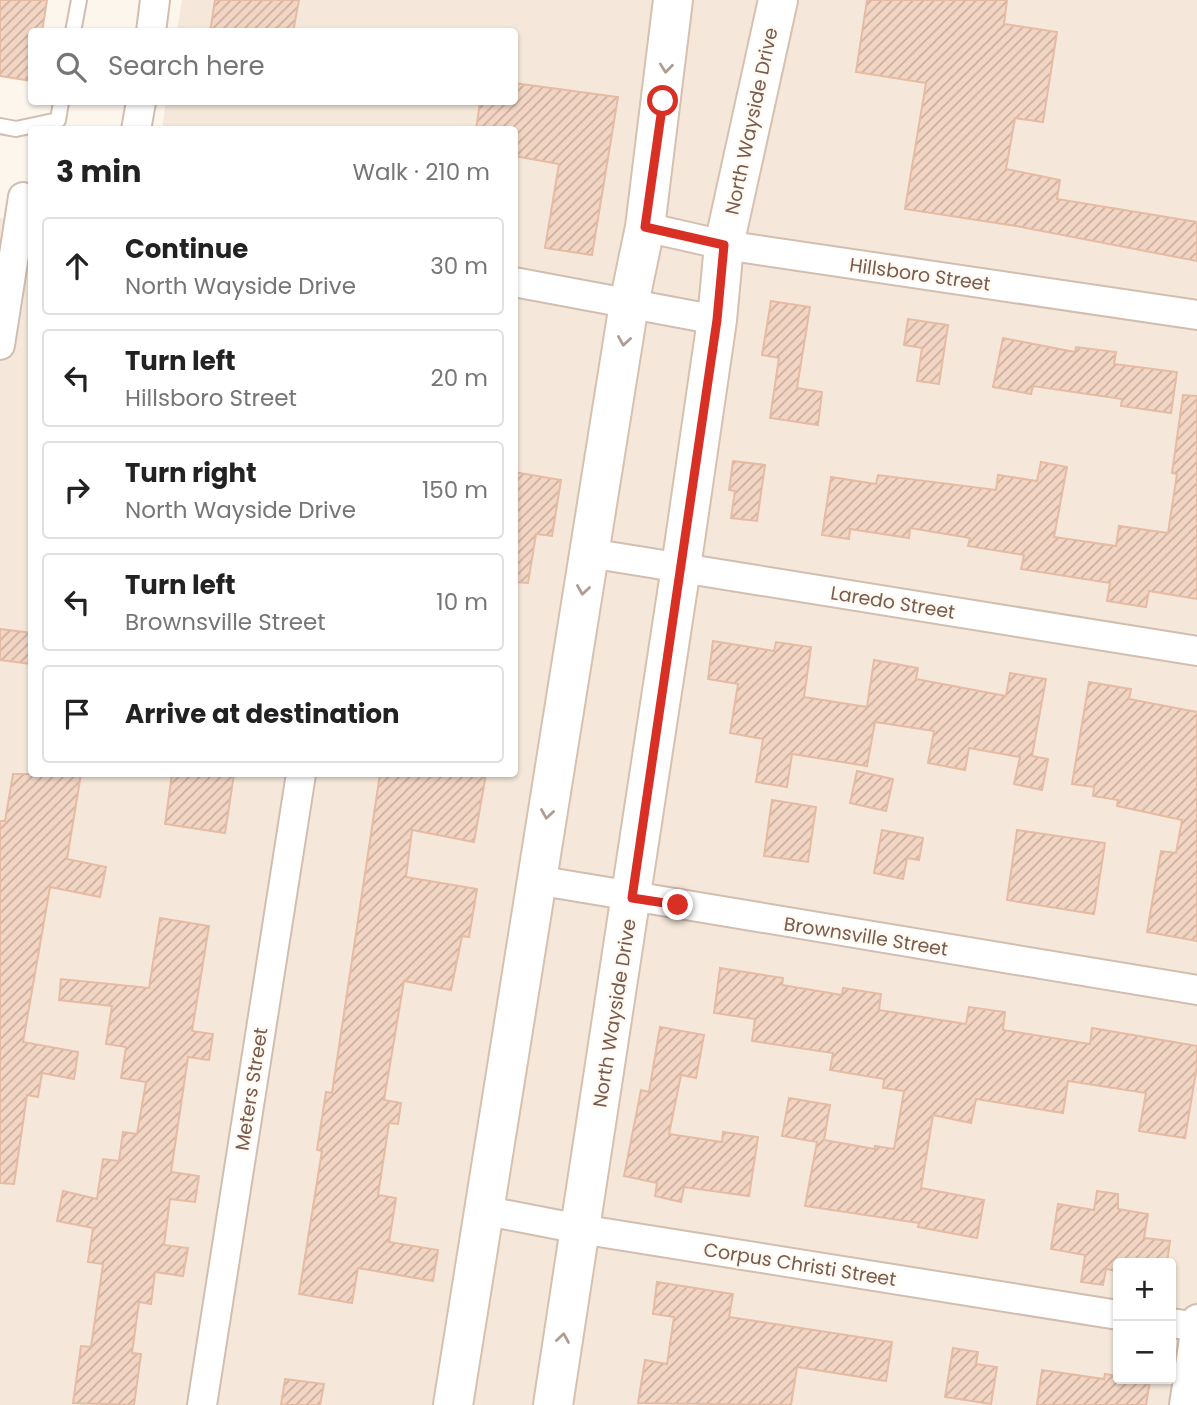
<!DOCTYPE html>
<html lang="en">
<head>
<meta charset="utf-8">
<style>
  body { margin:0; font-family:Poppins,sans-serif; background:#f2f2f2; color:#222 }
  .controls { position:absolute; right:21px; bottom:21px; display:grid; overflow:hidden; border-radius:7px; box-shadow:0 2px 5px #0004 }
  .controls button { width:63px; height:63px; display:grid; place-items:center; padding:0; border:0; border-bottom:2px solid #e0e0e0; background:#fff; color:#222; font:35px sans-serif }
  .stop { position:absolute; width:21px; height:21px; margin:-16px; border:5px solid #d93025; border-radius:50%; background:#fff }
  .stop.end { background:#d93025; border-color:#fff; box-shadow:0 2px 7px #0008 }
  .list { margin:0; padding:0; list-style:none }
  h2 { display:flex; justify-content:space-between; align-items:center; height:91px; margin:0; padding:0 28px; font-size:30px }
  h2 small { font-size:23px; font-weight:400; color:#767676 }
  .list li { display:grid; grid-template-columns:46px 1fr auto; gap:21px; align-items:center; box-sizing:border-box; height:98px; margin:0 14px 14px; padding:0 14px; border:2px solid #e0e0e0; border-radius:7px }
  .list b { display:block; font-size:26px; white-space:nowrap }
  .list p { margin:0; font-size:23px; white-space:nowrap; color:#767676 }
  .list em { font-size:23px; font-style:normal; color:#767676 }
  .icon { flex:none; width:38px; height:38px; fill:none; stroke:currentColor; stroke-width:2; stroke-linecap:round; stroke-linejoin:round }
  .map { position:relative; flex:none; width:1197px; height:1405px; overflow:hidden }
  .search { position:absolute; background:#fff; box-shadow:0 2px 5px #0004; left:28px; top:28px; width:490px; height:77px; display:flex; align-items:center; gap:18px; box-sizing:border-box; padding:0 24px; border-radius:7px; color:#767676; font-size:26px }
  .panel { position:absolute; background:#fff; box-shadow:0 2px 5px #0004; left:28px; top:126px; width:490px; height:651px; border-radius:7px }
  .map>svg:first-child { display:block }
  .residential { fill:#f5e8da; fill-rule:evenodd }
  .building { fill:url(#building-hatch); stroke:#e6bba3; stroke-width:2 }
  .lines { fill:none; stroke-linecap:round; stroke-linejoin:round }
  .lane-casing { stroke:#d1beb0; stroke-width:18 }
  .street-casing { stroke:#d1beb0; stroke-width:32 }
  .secondary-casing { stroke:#d6c0b0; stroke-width:42 }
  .lane { stroke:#fff; stroke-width:14 }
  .street { stroke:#fff; stroke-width:28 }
  .secondary { stroke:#fff; stroke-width:38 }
  .oneway { stroke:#af9d94 }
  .route { stroke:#d93025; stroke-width:9 }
  .labels { text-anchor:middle; stroke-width:5; stroke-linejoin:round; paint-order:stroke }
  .street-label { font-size:19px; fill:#7a5c4d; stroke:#fffaf3 }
</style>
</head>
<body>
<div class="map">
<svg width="1197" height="1405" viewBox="0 0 1197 1405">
  <defs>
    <pattern id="building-hatch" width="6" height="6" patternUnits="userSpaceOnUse" patternTransform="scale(1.75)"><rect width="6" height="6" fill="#f3d5c3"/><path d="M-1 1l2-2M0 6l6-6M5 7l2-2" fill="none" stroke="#cab0a1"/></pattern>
  </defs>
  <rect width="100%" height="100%" fill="#fdf6ec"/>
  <path class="residential" d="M182 0H1197V1405H0V218L31 223 32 774H514V130L162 129 166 102H514V32L177 31ZM1118 1263H1171V1379H1118Z"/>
  <g class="building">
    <path d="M0 0H47L42 32H32V81L0 76Z"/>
    <path d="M215 0H299L293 32H210Z"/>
    <path d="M867 0H1007L1004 24 1057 32 1043 122 1015 118 1006 169 1060 180 1057 199 1197 222V261L1016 226 905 209 926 83 856 72Z"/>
    <path d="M514 83 618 97 592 255 545 248 559 164 514 156V130H476L480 102H514Z"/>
    <path d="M771 301 810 307 797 388 822 392 818 425 770 418 779 358 762 355Z"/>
    <path d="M908 319 948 325 939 384 917 381 922 348 904 345Z"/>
    <path d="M1003 338 1075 352 1076 347 1116 352 1114 364 1177 372 1171 413 1121 406 1122 399 1033 386 1031 394 993 387Z"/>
    <path d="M1183 395 1197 396V599L1149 591 1146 607 1107 601 1110 583 1021 569 1024 555 968 546 970 538 910 528 909 538 850 529 849 539 822 535 831 477 876 484 878 475 996 490 998 475 1037 481 1041 462 1067 467 1054 537 1116 546 1119 526 1168 533 1177 474 1172 473Z"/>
    <path d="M733 461 765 465 757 521 731 518 735 491 729 490Z"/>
    <path d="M514 472 561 480 552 536 536 534 528 583 514 582Z"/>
    <path d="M0 629 32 633V664L0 660Z"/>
    <path d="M713 641 774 651 776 642 811 647 804 697 867 707 874 660 918 668 916 679 1006 696 1010 673 1046 679 1032 756 1048 759 1042 790 1014 784 1020 757 969 748 965 770 928 763 934 731 875 722 867 766 792 754 787 787 756 782 763 739 730 733 738 684 708 679Z"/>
    <path d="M1089 682 1131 689 1129 699 1197 712V941L1147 932 1161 851 1176 853 1182 820 1117 806 1118 800 1093 796 1094 787 1072 784Z"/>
    <path d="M857 771 893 779 886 811 850 803Z"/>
    <path d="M13 774H81L67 859 106 867 100 897 50 887 23 1042 78 1052 74 1079 42 1073 38 1097 27 1095 14 1184 0 1183V821H5Z"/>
    <path d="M172 774H234L225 833 165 824Z"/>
    <path d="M380 774H486L474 842 412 830 406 877 477 889 469 937 462 936 451 990 404 981 384 1100 401 1103 398 1124 389 1123 378 1195 396 1198 389 1242 438 1250 433 1281 358 1268 352 1303 299 1294 322 1151 317 1150 326 1092 332 1093Z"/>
    <path d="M772 800 816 807 808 862 764 856Z"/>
    <path d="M882 830 923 838 919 860 907 858 903 879 874 873Z"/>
    <path d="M1017 830 1105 843 1094 914 1007 900Z"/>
    <path d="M160 918 209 926 192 1031 213 1034 209 1060 188 1057 171 1172 199 1176 195 1202 170 1199 164 1245 188 1248 183 1276 155 1272 151 1304 139 1302 132 1353 141 1354 134 1405 73 1403 81 1346 91 1347 103 1264 88 1262 93 1228 57 1221 63 1191 97 1199 103 1159 119 1161 123 1132 137 1134 146 1082 121 1078 126 1047 106 1044 112 1006 59 1000 61 979 149 988Z"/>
    <path d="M720 968 783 978 782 985 842 995 843 988 881 994 879 1010 966 1024 969 1007 1005 1012 1003 1030 1090 1044 1092 1028 1197 1046V1066L1185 1138 1139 1131 1146 1093 1068 1081 1063 1113 976 1099 971 1123 933 1115 921 1188 984 1200 977 1238 918 1227 919 1223 805 1206 817 1142 782 1136 789 1098 830 1105 824 1140 875 1149V1146L894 1149 904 1091 883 1088 884 1079 830 1070 833 1053 752 1041 755 1019 714 1013Z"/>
    <path d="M660 1027 704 1035 696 1078 681 1075 669 1134 722 1142 723 1132 758 1137 749 1196 684 1187 681 1202 655 1196 657 1183 624 1176 641 1090 649 1092Z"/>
    <path d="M1097 1191 1118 1194V1209L1148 1214 1144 1238 1170 1241 1167 1263H1118V1271L1106 1269 1103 1285 1081 1282 1085 1255 1051 1249 1058 1204 1094 1210Z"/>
    <path d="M657 1282 733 1294 729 1317 892 1342 886 1381 797 1367 791 1405 638 1403 645 1360 667 1364 674 1317 653 1314Z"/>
    <path d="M953 1348 978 1352 976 1364 997 1367 991 1404 945 1397Z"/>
    <path d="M1042 1370 1104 1379 1105 1374 1118 1376V1379L1150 1381 1146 1405H1037Z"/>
    <path d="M285 1379 324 1384 320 1405H281Z"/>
  </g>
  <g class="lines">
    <defs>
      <g id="lane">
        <path d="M73 32 79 0"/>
        <path d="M0 126 16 129 58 120 61 102"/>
      </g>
      <g id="street">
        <path d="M151 32 155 0"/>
        <path d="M136 130 141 102"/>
        <path d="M645 227 724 245 1197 315"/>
        <path d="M514 282 717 320"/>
        <path d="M0 345 23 197"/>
        <path d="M589 553 1197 651"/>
        <path d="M536 880 1197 990"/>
        <path d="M482 1210 580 1229 1118 1315"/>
        <path d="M1171 1323 1197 1327"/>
        <path d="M202 1405 301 774"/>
        <path d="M1184 1405 1197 1319"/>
      </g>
      <g id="secondary">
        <path d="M453 1405 629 304 645 227 673 0"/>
        <path d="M553 1405 681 567 717 320 724 245 778 0"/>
      </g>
    </defs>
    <use href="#lane" class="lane-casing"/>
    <use href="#street" class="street-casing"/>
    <use href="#secondary" class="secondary-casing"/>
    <use href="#lane" class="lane"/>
    <use href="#street" class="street"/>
    <use href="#secondary" class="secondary"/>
  </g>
  <defs><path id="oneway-chevron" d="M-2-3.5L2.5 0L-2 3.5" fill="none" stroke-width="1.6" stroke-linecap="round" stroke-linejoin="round" transform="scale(1.75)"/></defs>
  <g class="oneway">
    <use href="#oneway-chevron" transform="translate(666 68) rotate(96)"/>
    <use href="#oneway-chevron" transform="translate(624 341) rotate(99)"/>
    <use href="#oneway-chevron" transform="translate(583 590) rotate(99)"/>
    <use href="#oneway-chevron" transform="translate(547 814) rotate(99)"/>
    <use href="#oneway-chevron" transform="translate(563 1338) rotate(-81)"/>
  </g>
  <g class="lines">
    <path class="route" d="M663 101 645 227 724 245 717 320 632 898 678 905"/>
  </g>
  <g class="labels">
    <g class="street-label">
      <text transform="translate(751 121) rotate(-78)" y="7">North Wayside Drive</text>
      <text transform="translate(920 274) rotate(8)" y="7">Hillsboro Street</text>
      <text transform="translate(893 602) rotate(9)" y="7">Laredo Street</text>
      <text transform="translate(866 936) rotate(9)" y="7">Brownsville Street</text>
      <text transform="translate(614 1013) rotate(-81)" y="7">North Wayside Drive</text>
      <text transform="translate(251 1089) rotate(-81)" y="7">Meters Street</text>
      <text transform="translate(800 1264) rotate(9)" y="7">Corpus Christi Street</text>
    </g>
  </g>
</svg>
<div class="controls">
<button>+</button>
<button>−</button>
</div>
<div class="stop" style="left:663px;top:101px"></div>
<div class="stop end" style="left:678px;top:905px"></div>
<div class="search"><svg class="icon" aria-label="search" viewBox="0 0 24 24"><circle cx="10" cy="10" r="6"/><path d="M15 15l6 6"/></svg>Search here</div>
<section class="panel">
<h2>3 min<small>Walk · 210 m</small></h2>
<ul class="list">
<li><svg class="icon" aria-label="ahead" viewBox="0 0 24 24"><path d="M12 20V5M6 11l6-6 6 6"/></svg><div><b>Continue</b><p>North Wayside Drive</p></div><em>30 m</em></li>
<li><svg class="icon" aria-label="left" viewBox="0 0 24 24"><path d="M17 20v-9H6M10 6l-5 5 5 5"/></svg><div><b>Turn left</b><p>Hillsboro Street</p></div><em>20 m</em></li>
<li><svg class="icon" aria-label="right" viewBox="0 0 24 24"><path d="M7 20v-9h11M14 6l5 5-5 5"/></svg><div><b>Turn right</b><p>North Wayside Drive</p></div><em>150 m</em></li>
<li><svg class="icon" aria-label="left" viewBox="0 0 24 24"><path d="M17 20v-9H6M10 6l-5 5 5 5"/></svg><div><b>Turn left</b><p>Brownsville Street</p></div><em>10 m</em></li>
<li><svg class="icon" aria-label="arrive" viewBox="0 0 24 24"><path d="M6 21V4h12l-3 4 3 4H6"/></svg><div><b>Arrive at destination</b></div></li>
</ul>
</section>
</div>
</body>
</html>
